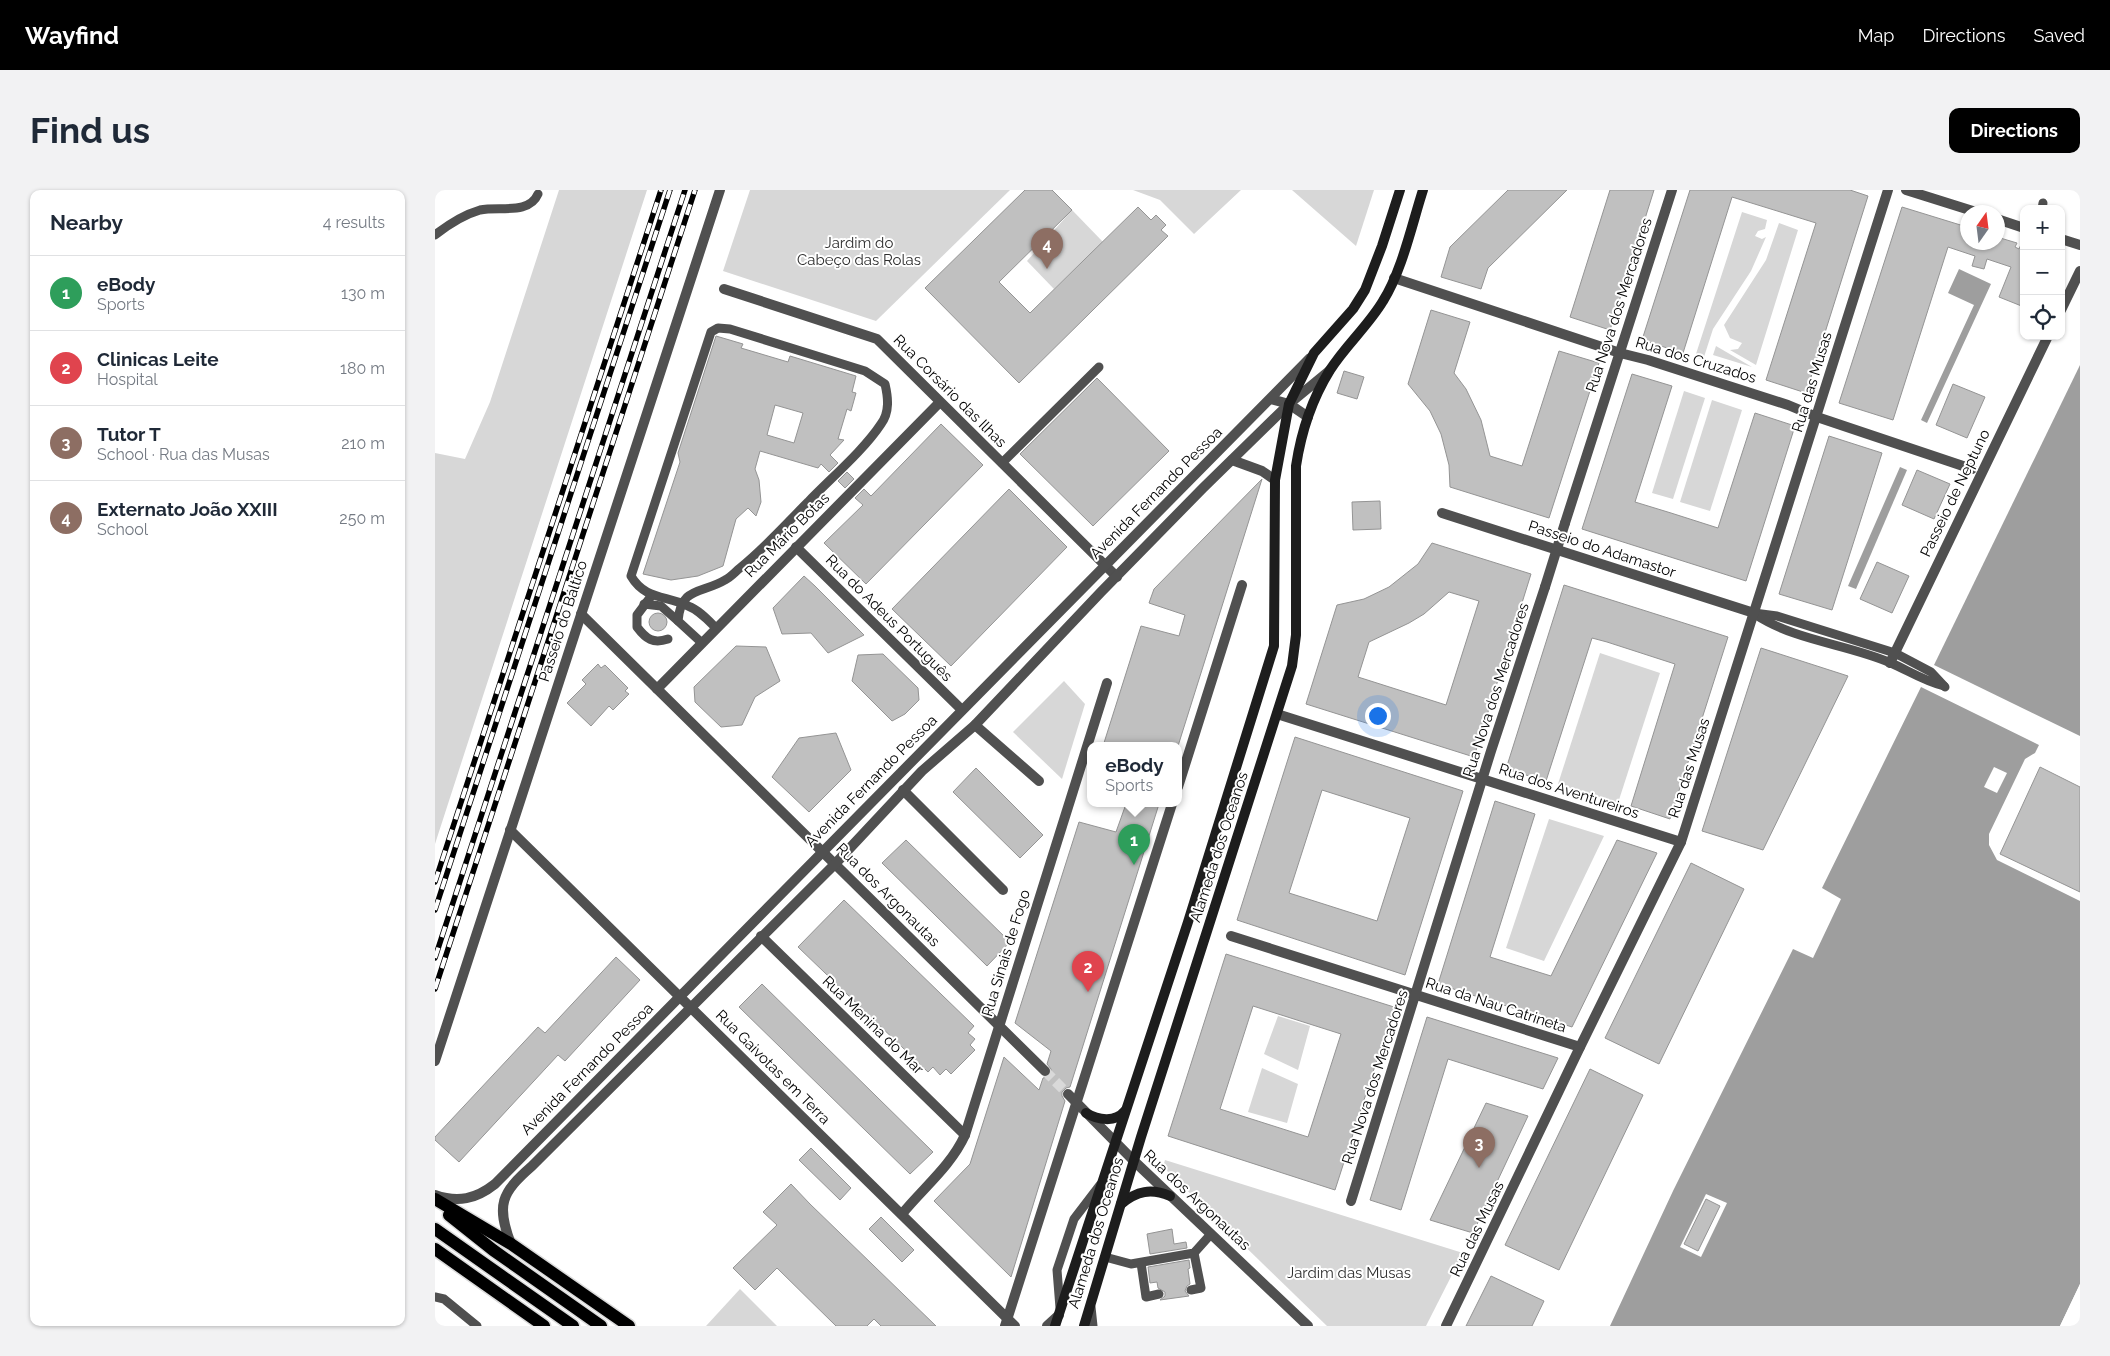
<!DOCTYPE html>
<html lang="en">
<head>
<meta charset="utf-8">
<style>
  body { margin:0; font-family:Raleway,sans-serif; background:#f2f2f3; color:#1f2937 }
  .controls { position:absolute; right:15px; top:15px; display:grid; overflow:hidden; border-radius:10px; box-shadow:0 1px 4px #0004 }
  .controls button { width:45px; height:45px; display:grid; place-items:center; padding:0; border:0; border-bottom:1px solid #e0e1e3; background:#fff; color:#1f2937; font:25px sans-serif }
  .compass { position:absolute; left:1525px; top:15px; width:45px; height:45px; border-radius:50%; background:#fff; box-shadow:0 1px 4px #0004; rotate:14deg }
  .you { position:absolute; left:942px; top:525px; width:18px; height:18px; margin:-12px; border:4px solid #fff; border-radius:50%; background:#1a73e8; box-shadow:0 0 0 8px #1a73e833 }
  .badge { display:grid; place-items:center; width:32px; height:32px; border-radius:50%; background:#000; color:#fff; font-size:16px; font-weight:700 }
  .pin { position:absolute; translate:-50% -41px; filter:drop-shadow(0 1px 2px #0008) }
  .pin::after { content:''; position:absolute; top:26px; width:18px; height:15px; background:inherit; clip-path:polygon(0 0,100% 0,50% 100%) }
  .popup { position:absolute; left:652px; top:552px; width:95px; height:65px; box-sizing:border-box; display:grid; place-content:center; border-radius:10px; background:#fff; filter:drop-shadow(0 1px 4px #0005); font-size:16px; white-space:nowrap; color:#747a83 }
  .popup b { font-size:19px; color:#1f2937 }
  .popup::after { content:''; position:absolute; left:50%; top:100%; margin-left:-10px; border:10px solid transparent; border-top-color:#fff }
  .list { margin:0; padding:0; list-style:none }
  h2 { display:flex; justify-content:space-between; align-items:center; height:65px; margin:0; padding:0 20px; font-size:21px }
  h2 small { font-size:16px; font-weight:400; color:#747a83 }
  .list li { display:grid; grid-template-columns:32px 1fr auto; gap:15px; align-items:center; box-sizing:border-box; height:75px; padding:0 20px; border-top:1px solid #e0e1e3 }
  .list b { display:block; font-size:19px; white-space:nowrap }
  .list p { margin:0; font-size:16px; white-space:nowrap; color:#747a83 }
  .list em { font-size:16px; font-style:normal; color:#747a83 }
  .icon { flex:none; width:28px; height:28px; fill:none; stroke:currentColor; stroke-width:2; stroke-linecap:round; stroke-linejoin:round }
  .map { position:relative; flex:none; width:1645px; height:1136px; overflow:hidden; border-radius:10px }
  header { display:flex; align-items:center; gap:30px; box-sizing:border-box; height:70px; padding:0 25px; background:#000; color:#fff }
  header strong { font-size:24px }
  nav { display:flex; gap:28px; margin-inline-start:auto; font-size:18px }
  .intro { display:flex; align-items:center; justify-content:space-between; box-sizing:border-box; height:120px; padding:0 30px }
  h1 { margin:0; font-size:35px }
  .button { padding:12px 22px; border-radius:10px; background:#000; color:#fff; font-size:18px; font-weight:700 }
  main { display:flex; gap:30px; padding:0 30px }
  aside { flex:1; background:#fff; border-radius:10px; box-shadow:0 1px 4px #0004 }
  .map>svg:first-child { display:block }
  .green { fill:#d7d7d7 }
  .water { fill:#9e9e9e }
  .pier { fill:#fff }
  .building { fill:#c0c0c0; stroke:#949494; fill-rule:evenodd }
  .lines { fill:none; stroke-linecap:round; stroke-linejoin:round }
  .minor-tunnel { stroke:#d9d9d9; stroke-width:10; stroke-dasharray:10 5; stroke-linecap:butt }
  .primary-casing { stroke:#dbdbdb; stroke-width:15 }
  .service { stroke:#505050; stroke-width:9 }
  .pedestrian { stroke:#505050; stroke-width:10 }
  .minor { stroke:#505050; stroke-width:10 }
  .tertiary { stroke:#505050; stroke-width:10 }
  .secondary { stroke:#1d1d1d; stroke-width:10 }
  .primary { stroke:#000; stroke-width:12 }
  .rail-casing { stroke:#000; stroke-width:5.5 }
  .rail { stroke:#fff; stroke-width:4; stroke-dasharray:11; stroke-linecap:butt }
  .labels { text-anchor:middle; stroke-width:4; stroke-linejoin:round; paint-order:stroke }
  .park-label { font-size:15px; fill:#2e2e2e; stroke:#fff }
  .street-label { font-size:15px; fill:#000; stroke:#fff }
</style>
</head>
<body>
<header>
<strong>Wayfind</strong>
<nav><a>Map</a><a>Directions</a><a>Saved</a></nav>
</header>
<div class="intro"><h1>Find us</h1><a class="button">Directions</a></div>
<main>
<aside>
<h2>Nearby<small>4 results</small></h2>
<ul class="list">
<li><span class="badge" style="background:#2e9e5b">1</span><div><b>eBody</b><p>Sports</p></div><em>130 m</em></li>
<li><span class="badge" style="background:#e0444e">2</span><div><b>Clinicas Leite</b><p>Hospital</p></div><em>180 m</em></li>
<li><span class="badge" style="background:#8d6e63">3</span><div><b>Tutor T</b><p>School · Rua das Musas</p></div><em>210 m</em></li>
<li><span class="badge" style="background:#8d6e63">4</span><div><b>Externato João XXIII</b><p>School</p></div><em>250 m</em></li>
</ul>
</aside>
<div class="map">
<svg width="1645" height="1136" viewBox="0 0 1645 1136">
  <rect width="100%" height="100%" fill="#fff"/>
  <g class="green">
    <path d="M124 0H212L0 654V263L30 269 55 212Z"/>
    <path d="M315 0H575L441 131 288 81Z"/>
    <path d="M698 0H806L759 44 725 10Z"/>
    <path d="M857 0H939L921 56Z"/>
    <path d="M637 20 668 52 619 99 592 71Z"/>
    <path d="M1307 22 1332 30 1330 39 1323 41 1320 46 1327 49 1331 47 1316 81 1278 139 1268 170 1260 167Z"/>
    <path d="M1344 33 1363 40 1321 175 1295 160 1303 159 1307 153 1295 148 1289 135 1331 70Z"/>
    <path d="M1281 156 1317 177 1278 165Z"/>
    <path d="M1249 201 1270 208 1238 309 1217 303Z"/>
    <path d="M1277 210 1307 220 1275 321 1245 312Z"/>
    <path d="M1165 463 1225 483 1183 613 1123 594Z"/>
    <path d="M629 491 650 514 627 589 578 542Z"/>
    <path d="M1114 629 1169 646 1109 771 1071 758Z"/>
    <path d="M843 826 875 836 863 880 829 864Z"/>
    <path d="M827 878 863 894 852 933 813 922Z"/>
    <path d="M730 970 1028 1063 991 1136H892L728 977Z"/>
    <path d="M305 1099 342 1136H271Z"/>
  </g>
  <g class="water">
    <path d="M1524 79 1556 94 1492 233 1486 230 1539 115 1513 103Z"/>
    <path d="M1645 175V546L1499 475Z"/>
    <path d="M1465 277 1472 280 1421 399 1413 396Z"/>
    <path d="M1486 497 1604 555 1600 563 1590 569 1554 644V655L1562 670 1645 711V1094L1625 1136H1175L1238 1001 1358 759 1378 768 1406 709 1387 698Z"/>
  </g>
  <g class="pier">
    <path d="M1559 577 1572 583 1562 603 1549 597Z"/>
    <path d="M1271 1004 1292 1013 1266 1067 1245 1057Z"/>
    <path d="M1645 1094V1100L1629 1133 1628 1136H1625Z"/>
  </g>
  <g class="building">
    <path d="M590 0H617L637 20 564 92 595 123 703 17 716 30 721 25 731 35 726 40 733 46 584 193 490 98Z"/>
    <path d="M1073 0H1132L1053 78 1046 99 1006 87 1015 57Z"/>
    <path d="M1175 0H1219L1175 140 1135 127Z"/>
    <path d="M1255 0H1415L1433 6 1371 203 1331 190 1381 33 1297 7 1248 163 1207 150Z"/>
    <path d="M1467 17 1532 37V52H1562V47L1582 53 1580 57 1584 59 1589 48V117L1564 107 1576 77 1552 69 1549 79 1537 76 1540 66 1513 57 1458 230 1404 213Z"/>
    <path d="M996 120 1035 132 1019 183 1031 199 1046 230 1055 266 1087 276 1124 161 1164 173 1114 328 1015 297 1014 275 1006 244 995 221 973 194Z"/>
    <path d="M281 146 308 154 306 158 353 172 355 166 421 186 417 202 421 203 416 221 412 219 403 249 409 250 395 265 403 273 394 282 386 274 383 278 325 261 320 279 324 290 326 312 321 326 313 318 301 329 288 376 263 386 236 390 208 384 245 272 243 263ZM340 215 368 223 359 253 332 245Z"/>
    <path d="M909 181 929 187 922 209 902 203Z"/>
    <path d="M1197 184 1237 196 1200 312 1236 323 1283 338 1320 223 1360 236 1311 391 1147 339Z"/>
    <path d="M662 188 734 261 658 336 585 264Z"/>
    <path d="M1518 194 1550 207 1532 248 1501 235Z"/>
    <path d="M506 234 548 275 431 394 389 353 428 315 420 308 429 299 436 306Z"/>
    <path d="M1394 246 1447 263 1397 420 1344 404Z"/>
    <path d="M1482 280 1515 294 1499 329 1467 315Z"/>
    <path d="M412 282 419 289 410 298 403 291Z"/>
    <path d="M827 289 743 556H668L706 436 744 446 750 425 714 413 719 399Z"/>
    <path d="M574 299 632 357 516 476 457 419Z"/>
    <path d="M945 311 946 339 918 340 917 312Z"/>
    <path d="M997 353 1096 384 1039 567 871 514 902 415 929 409 954 397 983 374ZM1014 402 1044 411 1011 515 923 487 934 452 974 433 989 424Z"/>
    <path d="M1442 372 1474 386 1457 423 1425 409Z"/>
    <path d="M369 386 380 396 429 445 393 463 376 443 347 444 338 418Z"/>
    <path d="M1129 395 1293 447 1235 629 1196 616 1240 474 1172 452 1157 448 1111 591 1071 579Z"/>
    <circle cx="223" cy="432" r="9"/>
    <path d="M301 456 331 457 345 491 320 507 307 535 286 537 260 512 259 497Z"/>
    <path d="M1326 458 1413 486 1328 660 1267 641Z"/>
    <path d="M448 464 483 498 484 510 470 524 457 531 417 491 423 465Z"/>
    <path d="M163 474 166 478 170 475 193 498 190 501 194 504 178 520 174 516 156 536 132 513 151 494 147 490Z"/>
    <path d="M401 543 416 580 374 622 337 587 364 548Z"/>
    <path d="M860 547 1028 601 970 785 802 730ZM887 600 975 628 942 731 854 703Z"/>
    <path d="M1605 577 1645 597V702L1565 664Z"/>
    <path d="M541 578 608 645 585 668 518 602Z"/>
    <path d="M1060 611 1100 624 1055 767 1116 786 1182 650 1222 663 1137 837 1003 794Z"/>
    <path d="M691 614H724L635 897 631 898 627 902V906L630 911 576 1087 499 1011 535 974 569 867 604 900 608 888 612 887 616 883V879L612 874 616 861 580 833 644 632 681 642Z"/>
    <path d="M471 650 575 752 552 776 447 673Z"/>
    <path d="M1256 673 1309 699 1224 874 1170 848Z"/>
    <path d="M409 710 539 836 533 843 540 849 535 855 540 860 516 884 511 879 505 885 498 877 493 882 363 757Z"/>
    <path d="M791 764 959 817 900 1000 733 946ZM818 816 906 844 873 947 785 919Z"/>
    <path d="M181 767 205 790 130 871 123 865 24 972 0 950V947L103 837 110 843Z"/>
    <path d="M327 794 498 962 475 984 304 817Z"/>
    <path d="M992 827 1123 868 1108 899 1013 869 966 1020 935 1010Z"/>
    <path d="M1155 879 1208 905 1124 1080 1070 1055Z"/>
    <path d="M1051 913 1093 926 1038 1043 995 1030Z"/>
    <path d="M376 958 416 998 405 1010 364 970Z"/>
    <path d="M356 994 375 1014 501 1136H446L439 1129 432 1136H401L342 1078 320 1100 298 1078 342 1035 328 1022Z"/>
    <path d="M1271 1009 1285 1016 1263 1061 1249 1054Z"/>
    <path d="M446 1027 479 1060 467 1072 434 1039Z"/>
    <path d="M737 1039 739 1054 751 1052 752 1058 715 1064 712 1044Z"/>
    <path d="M754 1070 755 1078 753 1079 755 1094 752 1096 750 1101 754 1106 725 1110 730 1106V1102L723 1098 722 1092 715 1093 713 1077Z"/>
    <path d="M1056 1086 1109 1111 1097 1136H1031Z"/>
  </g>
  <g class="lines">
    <path class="minor-tunnel" d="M610 881 633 904"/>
    <defs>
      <g id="primary">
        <path d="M0 1009 76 1054 194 1136"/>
        <path d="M14 1025 58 1060 166 1136"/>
        <path d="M0 1039 138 1136"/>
        <path d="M0 1059 109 1136"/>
      </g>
    </defs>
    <use href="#primary" class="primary-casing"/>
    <g class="service">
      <path d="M1607 19 1608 13"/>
      <path d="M0 45C14 34 28 25 45 20 64 16 94 25 103 4"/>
      <path d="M567 273 664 177"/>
      <path d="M217 405 202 425V437C211 449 218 454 233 449"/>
      <path d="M209 414 226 416 243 431"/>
      <path d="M1319 423 1342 426 1460 463 1496 482 1510 497"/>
      <path d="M1321 425C1361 451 1412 454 1456 473 1474 481 1489 491 1509 496"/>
      <path d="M267 453 243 431C246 396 267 404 290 390 296 387 300 382 305 378 330 358 351 334 373 312 395 289 429 260 446 234 455 222 453 207 450 194L430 181 295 139 283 138 276 142 196 386C210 410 231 405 253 416 264 420 273 430 281 438"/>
      <path d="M670 1067 696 1074 759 1063 776 1044"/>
      <path d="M706 1073 711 1107 724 1104"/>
      <path d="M756 1100 766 1098 759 1063"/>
      <path d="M0 1107 9 1109 42 1136"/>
      <path d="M656 1117 658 1136"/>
      <path d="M625 1118 622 1080 639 1029 665 995"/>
    </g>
    <g class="pedestrian">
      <path d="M1626 120 1645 81"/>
      <path d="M1007 323 1319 423"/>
      <path d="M361 357 527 520"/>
      <path d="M1110 397 1130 333"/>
      <path d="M1455 473 1613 146"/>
      <path d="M743 597 807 395"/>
      <path d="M570 1136 737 614"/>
    </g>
    <g class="minor">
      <path d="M1471 0 1541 22"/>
      <path d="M1562 29 1589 38"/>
      <path d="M1626 49 1645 55"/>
      <path d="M959 88 1185 163 1213 170 1353 215 1382 227 1537 279"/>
      <path d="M289 99 442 149 682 387"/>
      <path d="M1130 333 1237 0"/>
      <path d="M146 424 610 881"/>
      <path d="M222 499 504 213"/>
      <path d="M842 524 1246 652"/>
      <path d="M540 535 604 591"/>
      <path d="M468 600 568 700"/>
      <path d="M75 640 580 1136"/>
      <path d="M326 746 530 945"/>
      <path d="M796 746 1145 857"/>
      <path d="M0 871 285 0"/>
      <path d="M633 904 699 971 873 1136"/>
      <path d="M916 1011 1056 561 1110 397"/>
      <path d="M467 1024C488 998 516 976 530 945L672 493"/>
      <path d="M612 1136 624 1125"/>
      <path d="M1011 1136 1145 857 1246 652 1453 0"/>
    </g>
    <g class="tertiary">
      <path d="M836 209 854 214 873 227"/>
      <path d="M797 270 827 281 840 290"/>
      <path d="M0 1005C23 1013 41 1009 60 994L875 168"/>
      <path d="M76 1054C61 1015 66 1003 97 976L400 674 487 581 540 535 666 402 768 298 854 214 894 181"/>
    </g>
    <g class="secondary">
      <path d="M651 923C663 930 680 933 690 921"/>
      <path d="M686 1014C702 1001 716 998 735 1006"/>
      <path d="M620 1136 753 732 839 456 840 290 854 214 879 163 918 119 930 100 947 56 965 0"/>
      <path d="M649 1136 706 947 857 476 861 445V276C866 243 877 209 895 180 911 155 933 136 948 111 967 81 977 34 988 0"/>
    </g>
    <use href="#primary" class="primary"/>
    <defs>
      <g id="rail">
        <path d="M0 692 226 0"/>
        <path d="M0 720 235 0"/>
        <path d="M0 768 250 0"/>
        <path d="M0 799 260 0"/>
      </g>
    </defs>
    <use href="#rail" class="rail-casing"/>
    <use href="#rail" class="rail"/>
  </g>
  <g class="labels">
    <g class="park-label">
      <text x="424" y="58">Jardim do<tspan x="424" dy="17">Cabeço das Rolas</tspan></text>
      <text x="914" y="1088">Jardim das Musas</text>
    </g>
    <g class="street-label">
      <text transform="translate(1184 115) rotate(-72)" y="5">Rua Nova dos Mercadores</text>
      <text transform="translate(1261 170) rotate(17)" y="5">Rua dos Cruzados</text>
      <text transform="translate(1377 192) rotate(-73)" y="5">Rua das Musas</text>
      <text transform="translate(515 201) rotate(45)" y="5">Rua Corsário das Ilhas</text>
      <text transform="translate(721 303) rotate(-45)" y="5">Avenida Fernando Pessoa</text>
      <text transform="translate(1520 303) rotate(-64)" y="5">Passeio de Neptuno</text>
      <text transform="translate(352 345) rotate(-45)" y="5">Rua Mário Botas</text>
      <text transform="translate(1167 359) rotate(18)" y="5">Passeio do Adamastor</text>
      <text transform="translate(454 428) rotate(45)" y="5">Rua do Adeus Português</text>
      <text transform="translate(128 431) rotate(-72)" y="5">Passeio do Báltico</text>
      <text transform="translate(1061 500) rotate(-72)" y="5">Rua Nova dos Mercadores</text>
      <text transform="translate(1254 578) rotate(-72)" y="5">Rua das Musas</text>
      <text transform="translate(436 591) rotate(-45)" y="5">Avenida Fernando Pessoa</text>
      <text transform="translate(1134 601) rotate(18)" y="5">Rua dos Aventureiros</text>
      <text transform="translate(784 657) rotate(-72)" y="5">Alameda dos Oceanos</text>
      <text transform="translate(453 705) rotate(45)" y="5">Rua dos Argonautas</text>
      <text transform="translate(571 763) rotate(-73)" y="5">Rua Sinais de Fogo</text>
      <text transform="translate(1061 815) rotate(18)" y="5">Rua da Nau Catrineta</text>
      <text transform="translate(438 835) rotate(44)" y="5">Rua Menina do Mar</text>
      <text transform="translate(338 877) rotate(45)" y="5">Rua Gaivotas em Terra</text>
      <text transform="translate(152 879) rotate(-45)" y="5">Avenida Fernando Pessoa</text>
      <text transform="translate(940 887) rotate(-72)" y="5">Rua Nova dos Mercadores</text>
      <text transform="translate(762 1010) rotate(43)" y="5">Rua dos Argonautas</text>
      <text transform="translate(1042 1039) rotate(-64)" y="5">Rua das Musas</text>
      <text transform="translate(661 1043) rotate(-73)" y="5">Alameda dos Oceanos</text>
    </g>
  </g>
</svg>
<div class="controls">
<button>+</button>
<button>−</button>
<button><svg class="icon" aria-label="locate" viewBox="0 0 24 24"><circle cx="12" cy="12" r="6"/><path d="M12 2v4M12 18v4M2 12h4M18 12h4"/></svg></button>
</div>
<svg class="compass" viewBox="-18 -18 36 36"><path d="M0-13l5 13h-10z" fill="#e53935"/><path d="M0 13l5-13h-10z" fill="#747a83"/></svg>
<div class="you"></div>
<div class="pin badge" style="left:699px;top:675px;background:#2e9e5b">1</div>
<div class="popup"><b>eBody</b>Sports</div>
<div class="pin badge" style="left:653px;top:802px;background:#e0444e">2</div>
<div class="pin badge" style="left:1044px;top:978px;background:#8d6e63">3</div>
<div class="pin badge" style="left:612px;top:79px;background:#8d6e63">4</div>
</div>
</main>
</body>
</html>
